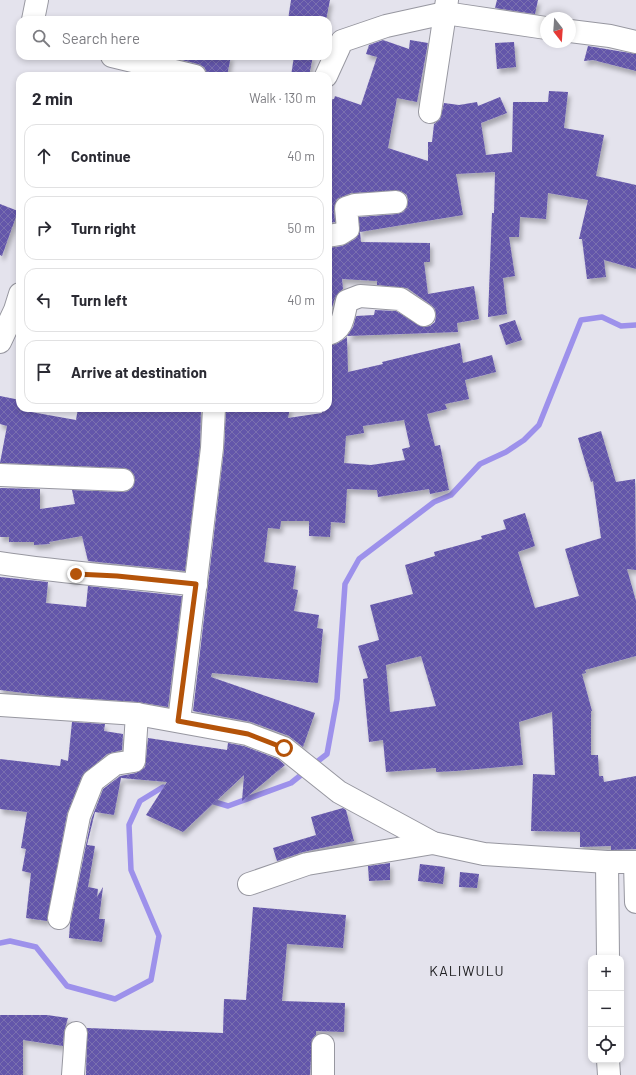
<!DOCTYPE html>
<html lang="en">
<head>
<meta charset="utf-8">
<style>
  body { margin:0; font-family:Barlow,sans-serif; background:#f7f7f7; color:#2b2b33 }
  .controls { position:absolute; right:12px; bottom:12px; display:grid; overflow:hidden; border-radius:8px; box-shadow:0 2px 6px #0003 }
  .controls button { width:36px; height:36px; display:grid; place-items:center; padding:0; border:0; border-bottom:1px solid #e1e1e2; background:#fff; color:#2b2b33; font:20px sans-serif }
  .compass { position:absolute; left:540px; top:12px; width:36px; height:36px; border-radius:50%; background:#fff; box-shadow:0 2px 6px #0003; rotate:163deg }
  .stop { position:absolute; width:12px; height:12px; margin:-9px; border:3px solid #b45309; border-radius:50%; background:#fff }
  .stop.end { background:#b45309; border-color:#fff; box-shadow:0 1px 4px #0008 }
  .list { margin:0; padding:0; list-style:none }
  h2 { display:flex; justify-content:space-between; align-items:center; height:52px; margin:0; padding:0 16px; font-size:17px }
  h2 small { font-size:13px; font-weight:400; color:#7c7c81 }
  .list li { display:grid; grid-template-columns:26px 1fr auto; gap:12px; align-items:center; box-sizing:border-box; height:64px; margin:0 8px 8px; padding:0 8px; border:1px solid #e1e1e2; border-radius:12px }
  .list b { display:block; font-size:15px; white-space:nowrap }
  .list em { font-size:13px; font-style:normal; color:#7c7c81 }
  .icon { flex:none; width:22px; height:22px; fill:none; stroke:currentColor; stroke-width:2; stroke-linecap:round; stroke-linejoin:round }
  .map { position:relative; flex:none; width:636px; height:1075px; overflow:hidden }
  .search { position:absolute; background:#fff; box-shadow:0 2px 6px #0003; left:16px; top:16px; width:316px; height:44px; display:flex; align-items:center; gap:10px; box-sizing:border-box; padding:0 14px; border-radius:12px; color:#7c7c81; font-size:15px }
  .panel { position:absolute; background:#fff; box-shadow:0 2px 6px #0003; left:16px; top:72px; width:316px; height:340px; border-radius:12px }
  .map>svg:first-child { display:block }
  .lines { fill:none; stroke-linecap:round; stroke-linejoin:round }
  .stream { stroke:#9d91eb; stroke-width:5.5 }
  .building { fill:url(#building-cross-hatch); fill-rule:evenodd; filter:url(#shadow) }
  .street-casing { stroke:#9797a0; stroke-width:24 }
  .street { stroke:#fff; stroke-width:22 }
  .route { stroke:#b45309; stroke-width:5 }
  .labels { text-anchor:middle; stroke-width:4; stroke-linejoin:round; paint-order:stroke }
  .quarter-label { font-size:14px; letter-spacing:1px; fill:#202023; stroke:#e4e3ed }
</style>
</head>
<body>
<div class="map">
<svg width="636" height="1075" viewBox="0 0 636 1075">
  <defs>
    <pattern id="building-cross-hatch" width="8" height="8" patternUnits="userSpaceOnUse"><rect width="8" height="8" fill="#6456aa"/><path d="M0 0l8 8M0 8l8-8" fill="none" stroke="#7a70af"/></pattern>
    <filter id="shadow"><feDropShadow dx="2.5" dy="4.5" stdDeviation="2" flood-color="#0004"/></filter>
  </defs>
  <rect width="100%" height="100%" fill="#e4e3ed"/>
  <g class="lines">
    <g class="stream">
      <path d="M313 765 327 754 337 699 345 584 359 559 434 502 451 495 480 464 506 452 524 440 539 425 581 320 602 317 621 326 636 325"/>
      <path d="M208 800 228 806 291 783 306 771"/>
      <path d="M0 943 10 941 36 947 67 986 115 999 151 980 159 936 131 870 129 825 140 801 163 787 169 789"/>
    </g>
  </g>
  <g class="building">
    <path d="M291 0H330L326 20H288Z"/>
    <path d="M497 0H538L535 14 495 8Z"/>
    <path d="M383 40 409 49 410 40 428 43 417 102 397 98 388 148 428 161V142H432L434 124 440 119 444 103 459 105 477 102 478 106 500 97 507 113 481 123 486 155 512 152 513 102H548L549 91 568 92 564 128 604 135 596 176 636 185V269L604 260 606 277 587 279 582 239H579L588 200 548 193 546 219 520 217 519 237H509L515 276 503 278 507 314 488 317 492 213H494L495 172 456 174 463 215 360 232 361 242 430 243V262H424L428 294 474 286 479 319 457 323 458 332 347 336 353 327 356 316 374 315 375 310 396 311 423 327 430 326 435 322 436 315 435 309 431 305 407 288 377 285V281L342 279 343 289 335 298 328 320V248L342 246 355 239 359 234V217L397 214 403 212 407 207 408 201 407 195 401 191 351 193 337 199 334 209 335 222 328 223V100L334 99 335 96 361 105 377 57 366 54 369 45Z"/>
    <path d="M514 42 516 67 497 69 495 43Z"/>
    <path d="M588 46 636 54V71L593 60 584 61Z"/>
    <path d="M165 56H231L227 76 207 73 204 67 198 64Z"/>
    <path d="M294 56H313L309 76H291Z"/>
    <path d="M0 204 18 211 2 256 0 255Z"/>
    <path d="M515 320 522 340 506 345 499 325Z"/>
    <path d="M347 337 348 372 383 364 382 362 460 343 463 363 492 355 496 372 465 380 469 399 445 404 447 409 427 414 435 446 440 445 449 490 430 494 429 489 378 497 377 490 347 489 345 523 331 522 330 537 309 536V521H281L280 529 268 528 264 562 296 566 293 589 298 590 294 611 319 615 317 628 323 629 318 683 212 673 211 677 315 713 303 747 289 736 251 722 193 711 224 449 226 408H290L288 418 322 413 321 408H328V346L338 343ZM404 420 410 447 402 449 405 460 371 465 344 463 346 436 364 433 363 426Z"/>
    <path d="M0 396 20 400V410L76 420 78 408H201L200 447 185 571 88 561 82 536 49 542 50 544 34 545V542H9V537H0V488L40 489V509L75 504 72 490 123 492 128 491 133 487 135 480 134 475 130 470 124 468 0 463 7 426 0 424Z"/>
    <path d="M601 431 616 482 635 479 636 570 627 569 636 601V656L585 670 586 673 582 674 592 711H591V755H598L599 776H603L604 782 636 776V849L611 850V846L580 847V832L531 831 533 774 555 775 552 712 519 722 523 765 456 771 436 772V768L386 772 383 740 369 742 363 679 368 678 358 646 379 640 370 605 413 594 405 565 435 556 434 552 482 539 481 536 506 529 503 520 525 513 535 546 518 552 535 608 579 596 565 549 601 538 593 481 591 482 578 438ZM421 656 436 706 390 712 386 665Z"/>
    <path d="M0 577 48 582 46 603 86 607 88 586 182 596 168 707 138 702 48 696 0 690Z"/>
    <path d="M72 722 105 724 104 731 123 734 122 750 107 754 82 776 67 814 47 921 26 918 31 873 22 871 26 849 21 848 27 812 0 809V759L60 766 61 759 68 761Z"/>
    <path d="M148 738 227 750 228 743 244 746 278 759 285 765 242 801 244 775 183 832 146 815 167 782 121 778 114 815 95 812 87 845 95 846 88 887 98 889 97 897 103 887 99 919H105L102 942 69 938 70 924 91 820 103 789 120 776 136 773 145 767Z"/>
    <path d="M343 808 346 810 354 841 303 852 277 861 273 848 316 835 311 817Z"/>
    <path d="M390 863V880L369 881 368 866Z"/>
    <path d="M420 864 445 867 443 884 418 881Z"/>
    <path d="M460 872 479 874 477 888 459 887Z"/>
    <path d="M253 907 346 915 343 948 287 944 282 1001 345 1003 344 1032 316 1031V1035L312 1039 310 1075H86L87 1028 223 1033 224 999 246 1000Z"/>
    <path d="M0 1015H47L68 1018 64 1032 63 1046 23 1040V1075H0Z"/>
  </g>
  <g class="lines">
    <defs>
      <g id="street">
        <path d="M33 20 37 0"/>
        <path d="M570 31 610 36 636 42"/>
        <path d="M112 56 195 76"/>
        <path d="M326 76 342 41 386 26 445 13 546 28"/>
        <path d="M430 112 447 0"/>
        <path d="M328 236 340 234 348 229 346 208 355 205 396 202"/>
        <path d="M328 334C344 329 343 316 347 301L360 296 400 299 424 315"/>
        <path d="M0 342 15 310 20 294"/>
        <path d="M0 475 123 480"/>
        <path d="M0 563C65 573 131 577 196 585"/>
        <path d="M0 705 137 714 247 734 284 748 339 792 433 843 484 854 607 862H636"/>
        <path d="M179 721 212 448 214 408"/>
        <path d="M607 862 608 958"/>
        <path d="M635 862 636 902"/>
        <path d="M249 884 307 864 433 843"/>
        <path d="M59 918 79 816 93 781 115 764 134 761 137 714"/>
        <path d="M323 1045V1075"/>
        <path d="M608 1060 609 1075"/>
        <path d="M73 1075 76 1033"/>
      </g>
    </defs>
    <use href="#street" class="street-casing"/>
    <use href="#street" class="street"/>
  </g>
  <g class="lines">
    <path class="route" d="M76 574 117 576 196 584 178 721 248 734 284 748"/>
  </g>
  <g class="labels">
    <g class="quarter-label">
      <text x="467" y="976">KALIWULU</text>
    </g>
  </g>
</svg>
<div class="controls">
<button>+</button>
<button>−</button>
<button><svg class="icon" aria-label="locate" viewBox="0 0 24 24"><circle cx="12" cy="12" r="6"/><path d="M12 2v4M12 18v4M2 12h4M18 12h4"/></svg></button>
</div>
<svg class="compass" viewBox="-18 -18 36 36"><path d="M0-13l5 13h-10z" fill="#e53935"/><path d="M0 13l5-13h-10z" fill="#7c7c81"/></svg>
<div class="stop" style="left:284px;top:748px"></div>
<div class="stop end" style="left:76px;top:574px"></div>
<div class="search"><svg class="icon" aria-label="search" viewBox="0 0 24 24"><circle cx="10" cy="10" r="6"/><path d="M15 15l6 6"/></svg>Search here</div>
<section class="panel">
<h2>2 min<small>Walk · 130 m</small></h2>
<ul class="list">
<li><svg class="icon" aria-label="ahead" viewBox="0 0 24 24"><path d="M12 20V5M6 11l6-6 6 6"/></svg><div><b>Continue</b></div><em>40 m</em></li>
<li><svg class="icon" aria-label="right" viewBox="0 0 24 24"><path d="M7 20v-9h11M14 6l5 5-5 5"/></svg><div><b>Turn right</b></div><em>50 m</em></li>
<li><svg class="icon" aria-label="left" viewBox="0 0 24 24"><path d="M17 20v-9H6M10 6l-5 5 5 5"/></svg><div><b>Turn left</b></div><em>40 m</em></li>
<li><svg class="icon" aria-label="arrive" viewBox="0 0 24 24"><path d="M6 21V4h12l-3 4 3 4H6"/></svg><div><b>Arrive at destination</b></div></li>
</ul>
</section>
</div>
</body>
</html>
